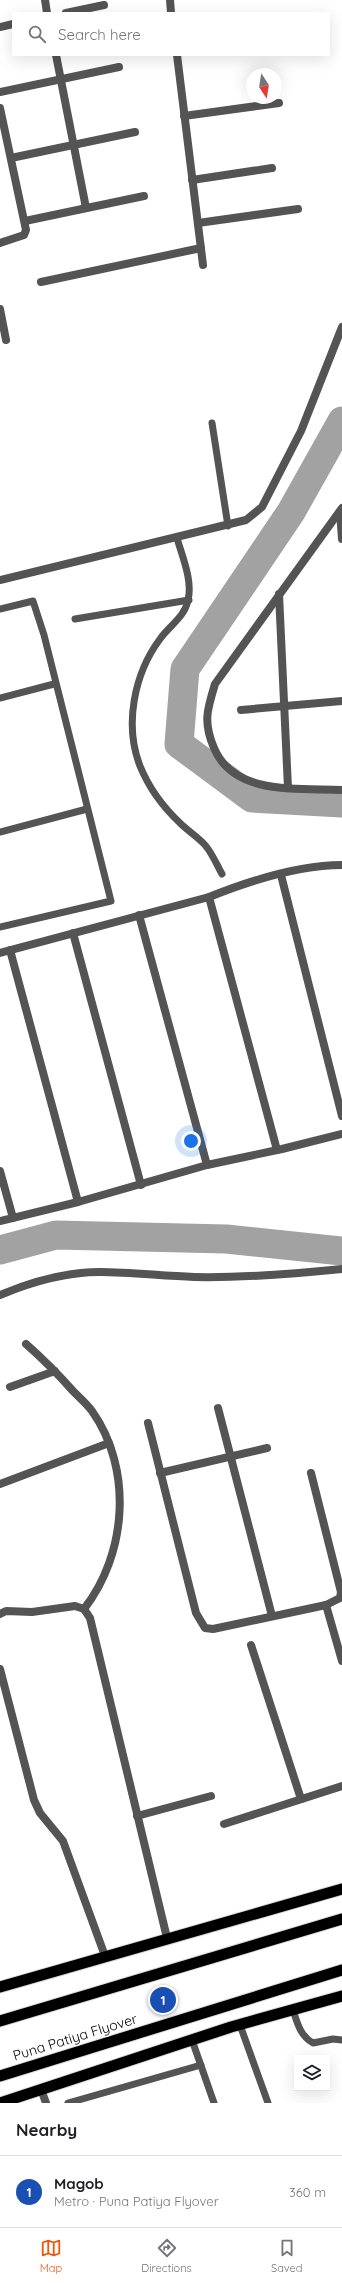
<!DOCTYPE html>
<html lang="en">
<head>
<meta charset="utf-8">
<style>
  body { margin:0; font-family:Quicksand,sans-serif; background:#f6f6f6; color:#202124 }
  .controls { position:absolute; right:12px; bottom:12px; display:grid; overflow:hidden; border-radius:0px; box-shadow:0 4px 16px #0002 }
  .controls button { width:36px; height:36px; display:grid; place-items:center; padding:0; border:0; border-bottom:1px solid #e0e0e0; background:#fff; color:#202124; font:20px sans-serif }
  .compass { position:absolute; left:246px; top:68px; width:36px; height:36px; border-radius:50%; background:#fff; box-shadow:0 4px 16px #0002; rotate:168deg }
  .you { position:absolute; left:191px; top:1141px; width:14px; height:14px; margin:-10px; border:3px solid #fff; border-radius:50%; background:#1a73e8; box-shadow:0 0 0 6px #1a73e833 }
  .badge { display:grid; place-items:center; width:26px; height:26px; border-radius:50%; background:#ea580c; color:#fff; font-size:13px; font-weight:700 }
  .pin { position:absolute; translate:-50% -50%; border:2px solid #fff; box-shadow:0 1px 4px #0006 }
  .list { margin:0; padding:0; list-style:none }
  h2 { display:flex; justify-content:space-between; align-items:center; height:52px; margin:0; padding:0 16px; font-size:17px }
  h2 small { font-size:13px; font-weight:400; color:#757577 }
  .list li { display:grid; grid-template-columns:26px 1fr auto; gap:12px; align-items:center; box-sizing:border-box; height:72px; padding:0 16px; border-top:1px solid #e0e0e0 }
  .list b { display:block; font-size:15px; white-space:nowrap }
  .list p { margin:0; font-size:13px; white-space:nowrap; color:#757577 }
  .list em { font-size:13px; font-style:normal; color:#757577 }
  .icon { flex:none; width:22px; height:22px; fill:none; stroke:currentColor; stroke-width:2; stroke-linecap:round; stroke-linejoin:round }
  .map { position:relative; flex:none; width:342px; height:2103px; overflow:hidden }
  .search { position:absolute; background:#fff; box-shadow:0 4px 16px #0002; left:12px; right:12px; top:12px; height:44px; display:flex; align-items:center; gap:10px; box-sizing:border-box; padding:0 14px; border-radius:0px; color:#757577; font-size:15px }
  .sheet { height:124px; background:#fff }
  nav { display:flex; justify-content:space-around; align-items:center; box-sizing:border-box; height:56px; border-top:1px solid #e0e0e0; background:#fff; font-size:11px; color:#757577 }
  nav a { display:grid; justify-items:center; gap:2px }
  nav .on { color:#ea580c }
  .map>svg:first-child { display:block }
  .lines { fill:none; stroke-linecap:round; stroke-linejoin:round }
  .river { stroke:#a2a2a2; stroke-width:29 }
  .trunk-casing { stroke:#dbdbdb; stroke-width:13 }
  .service { stroke:#545454; stroke-width:7 }
  .minor { stroke:#545454; stroke-width:8 }
  .trunk { stroke:#000; stroke-width:11 }
  .labels { text-anchor:middle; stroke-width:3; stroke-linejoin:round; paint-order:stroke }
  .street-label { font-size:14px; fill:#000; stroke:#fff }
</style>
</head>
<body>
<div class="map">
<svg width="342" height="2103" viewBox="0 0 342 2103">
  <rect width="100%" height="100%" fill="#fff"/>
  <g class="lines">
    <g class="river">
      <path d="M342 421 291 512 185 669 179 744 252 798 342 803"/>
      <path d="M0 1250 56 1235 226 1239 342 1251"/>
    </g>
    <defs>
      <g id="trunk">
        <path d="M0 1987 342 1889"/>
        <path d="M0 2021 342 1919"/>
        <path d="M0 2076 342 1970"/>
        <path d="M0 2103 231 2027 342 1996"/>
      </g>
    </defs>
    <use href="#trunk" class="trunk-casing"/>
    <g class="service">
      <path d="M212 423 228 526"/>
      <path d="M177 538C182 556 193 581 188 600 185 617 169 626 160 639 134 674 124 725 140 766 149 788 163 807 180 823 188 831 198 837 205 845 212 853 217 865 222 874"/>
      <path d="M0 609 33 601 44 635 111 901 0 927"/>
      <path d="M75 619 189 600"/>
      <path d="M0 698 54 684"/>
      <path d="M0 832 87 809"/>
      <path d="M293 2010C297 2022 300 2036 313 2043L333 2039 342 2040"/>
      <path d="M240 2025 268 2103"/>
      <path d="M192 2040 214 2103"/>
      <path d="M68 2103 201 2065"/>
    </g>
    <g class="minor">
      <path d="M45 0 47 13"/>
      <path d="M170 0 171 13"/>
      <path d="M66 13 104 5"/>
      <path d="M0 27 13 24"/>
      <path d="M56 55 86 208"/>
      <path d="M177 55 203 265"/>
      <path d="M0 92 119 67"/>
      <path d="M0 108 26 230 24 235 0 243"/>
      <path d="M184 116 279 103"/>
      <path d="M11 158 135 132"/>
      <path d="M192 180 272 168"/>
      <path d="M25 221 144 196"/>
      <path d="M198 223 298 209"/>
      <path d="M41 282 201 248"/>
      <path d="M0 309 6 340"/>
      <path d="M342 508 215 684C207 710 203 722 214 748 234 796 299 788 342 790"/>
      <path d="M340 512 342 539"/>
      <path d="M0 580 246 520 262 507 301 431 342 327"/>
      <path d="M279 594 288 788"/>
      <path d="M241 710 342 701"/>
      <path d="M281 875 342 1116"/>
      <path d="M209 897 277 1150"/>
      <path d="M139 915 207 1165"/>
      <path d="M73 933 141 1185"/>
      <path d="M10 950 78 1202"/>
      <path d="M0 953 209 897C249 881 299 865 342 865"/>
      <path d="M0 1171 13 1218"/>
      <path d="M0 1221 78 1202 207 1165 282 1149 342 1134"/>
      <path d="M0 1295C31 1282 66 1272 100 1272 131 1272 162 1276 194 1277 243 1278 293 1274 342 1269"/>
      <path d="M26 1344C43 1359 58 1374 73 1391 79 1397 87 1404 92 1411 133 1469 127 1554 84 1609"/>
      <path d="M10 1387 55 1371"/>
      <path d="M218 1408 272 1616"/>
      <path d="M148 1423 196 1613 205 1628 213 1629 326 1605 340 1598 341 1592 311 1473"/>
      <path d="M160 1473 267 1448"/>
      <path d="M0 1484 109 1443"/>
      <path d="M326 1605 342 1661"/>
      <path d="M0 1614 6 1611 32 1612 75 1606 84 1609 90 1618 167 1938"/>
      <path d="M251 1645 301 1799"/>
      <path d="M0 1669 34 1800 40 1813 63 1841 105 1956"/>
      <path d="M137 1816 211 1796"/>
      <path d="M224 1824 342 1786"/>
      <path d="M41 2089 46 2103"/>
    </g>
    <use href="#trunk" class="trunk"/>
  </g>
  <g class="labels">
    <g class="street-label">
      <text transform="translate(75 2037) rotate(-17)" y="5">Puna Patiya Flyover</text>
    </g>
  </g>
</svg>
<div class="controls">
<button><svg class="icon" aria-label="layers" viewBox="0 0 24 24"><path d="M12 4l9 5-9 5-9-5zM3 14l9 5 9-5"/></svg></button>
</div>
<svg class="compass" viewBox="-18 -18 36 36"><path d="M0-13l5 13h-10z" fill="#e53935"/><path d="M0 13l5-13h-10z" fill="#757577"/></svg>
<div class="you"></div>
<div class="pin badge" style="left:163px;top:2000px;background:#1a4fb4">1</div>
<div class="search"><svg class="icon" aria-label="search" viewBox="0 0 24 24"><circle cx="10" cy="10" r="6"/><path d="M15 15l6 6"/></svg>Search here</div>
</div>
<section class="sheet">
<h2>Nearby<small></small></h2>
<ul class="list">
<li><span class="badge" style="background:#1a4fb4">1</span><div><b>Magob</b><p>Metro · Puna Patiya Flyover</p></div><em>360 m</em></li>
</ul>
</section>
<nav>
<a class="on"><svg class="icon" aria-label="map" viewBox="0 0 24 24"><path d="M3 6l6-2 6 2 6-2v14l-6 2-6-2-6 2zM9 4v14M15 6v14"/></svg>Map</a>
<a><svg class="icon" aria-label="directions" viewBox="0 0 24 24"><path d="M12 3l9 9-9 9-9-9zM9 14v-3h6M13 9l2 2-2 2"/></svg>Directions</a>
<a><svg class="icon" aria-label="saved" viewBox="0 0 24 24"><path d="M7 4h10v16l-5-4-5 4z"/></svg>Saved</a>
</nav>
</body>
</html>
